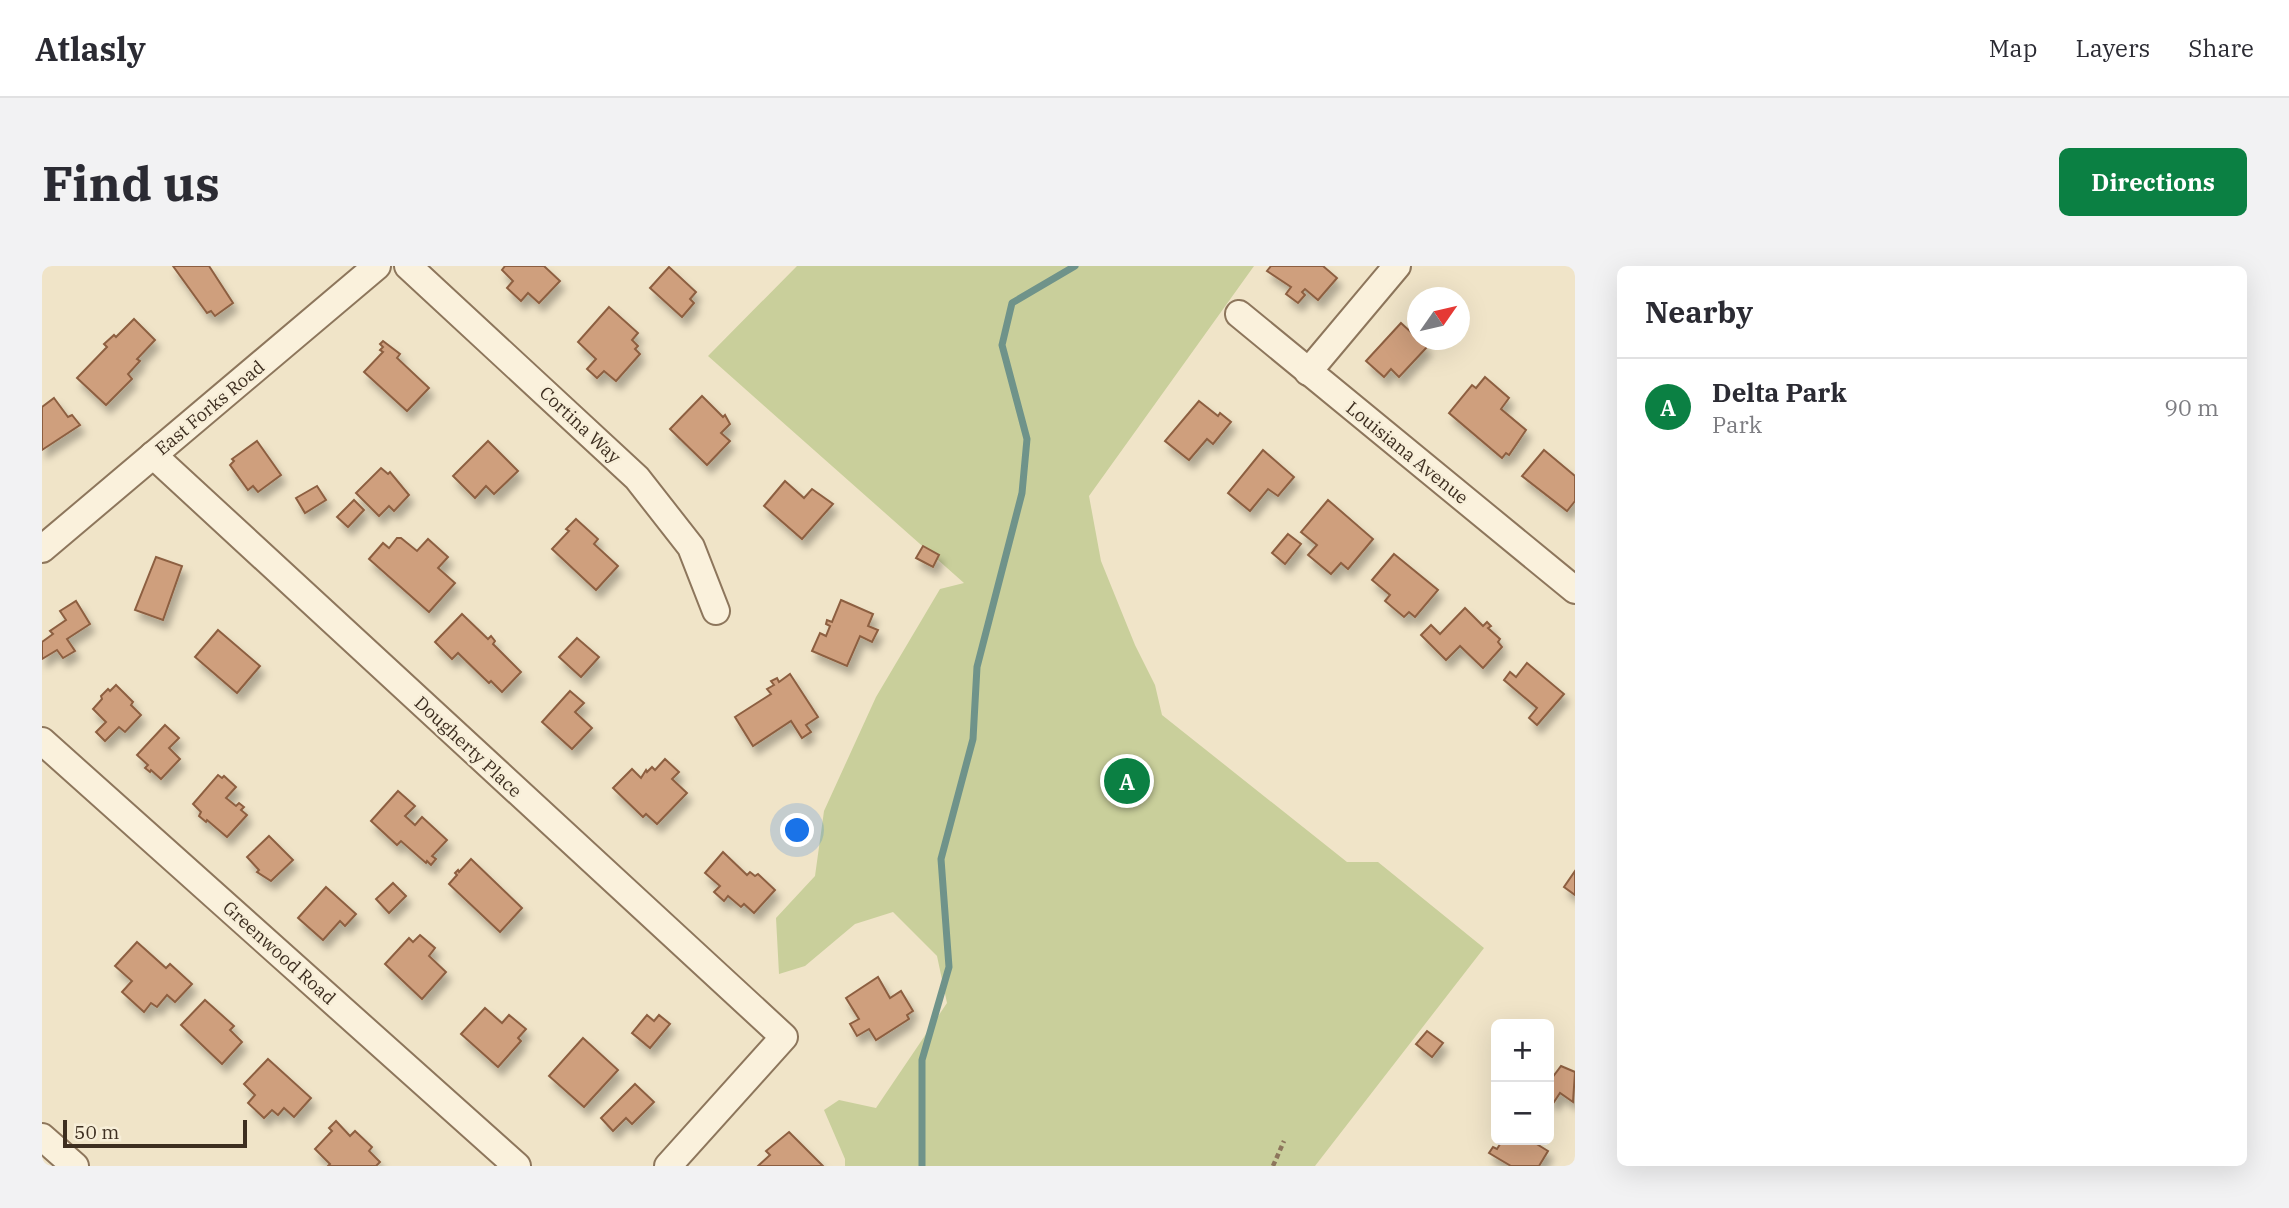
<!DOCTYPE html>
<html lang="en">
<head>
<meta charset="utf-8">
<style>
  body { margin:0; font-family:"IBM Plex Serif",serif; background:#f2f2f3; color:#2b2b33 }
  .controls { position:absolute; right:21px; bottom:21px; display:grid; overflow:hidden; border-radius:10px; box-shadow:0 7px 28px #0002 }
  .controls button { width:63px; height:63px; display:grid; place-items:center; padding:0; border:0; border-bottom:2px solid #e1e1e2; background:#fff; color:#2b2b33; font:35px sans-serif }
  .compass { position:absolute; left:1365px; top:21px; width:63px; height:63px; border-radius:50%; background:#fff; box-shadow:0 7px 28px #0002; rotate:56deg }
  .scale { position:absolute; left:21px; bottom:18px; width:184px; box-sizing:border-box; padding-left:7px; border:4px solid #3d2e20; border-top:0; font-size:19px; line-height:24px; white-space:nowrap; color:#3d2e20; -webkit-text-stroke:5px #f7eed8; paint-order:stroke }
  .you { position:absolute; left:756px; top:565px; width:24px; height:24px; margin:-18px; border:5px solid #fff; border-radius:50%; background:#1a73e8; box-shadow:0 0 0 10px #1a73e833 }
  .badge { display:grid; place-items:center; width:46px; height:46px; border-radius:50%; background:#0b8043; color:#fff; font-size:23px; font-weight:700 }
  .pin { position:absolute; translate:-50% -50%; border:4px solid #fff; box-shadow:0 2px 7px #0006 }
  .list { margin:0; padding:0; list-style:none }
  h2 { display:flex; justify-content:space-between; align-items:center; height:91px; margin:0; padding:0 28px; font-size:30px }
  h2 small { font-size:23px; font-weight:400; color:#7c7c81 }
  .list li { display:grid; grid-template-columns:46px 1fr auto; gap:21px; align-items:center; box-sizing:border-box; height:98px; padding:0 28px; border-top:2px solid #e1e1e2 }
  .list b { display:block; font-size:26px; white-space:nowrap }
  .list p { margin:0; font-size:23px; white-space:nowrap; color:#7c7c81 }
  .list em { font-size:23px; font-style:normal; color:#7c7c81 }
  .map { position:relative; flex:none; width:1533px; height:900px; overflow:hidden; border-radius:10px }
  header { display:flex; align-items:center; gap:42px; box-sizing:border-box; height:98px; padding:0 35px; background:#fff; border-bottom:2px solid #e1e1e2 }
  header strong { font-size:33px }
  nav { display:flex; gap:38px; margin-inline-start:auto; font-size:24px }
  .intro { display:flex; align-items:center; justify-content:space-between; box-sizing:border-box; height:168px; padding:0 42px }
  h1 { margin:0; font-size:49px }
  .button { padding:18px 32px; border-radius:10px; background:#0b8043; color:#fff; font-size:24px; font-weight:700 }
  main { display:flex; gap:42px; padding:0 42px }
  aside { flex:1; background:#fff; border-radius:10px; box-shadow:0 7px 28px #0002 }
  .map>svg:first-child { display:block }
  .green { fill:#c9cf9b }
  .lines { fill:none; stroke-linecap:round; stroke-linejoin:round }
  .stream { stroke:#6f938a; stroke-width:7 }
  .building { fill:#cf9f7d; stroke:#8d5f41; stroke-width:2; filter:url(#shadow) }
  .minor-casing { stroke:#8d765c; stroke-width:30 }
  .path { stroke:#8d765c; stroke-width:4.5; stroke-dasharray:5 3.5; stroke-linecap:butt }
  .minor { stroke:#faf1dc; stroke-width:26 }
  .labels { text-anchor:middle; stroke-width:5; stroke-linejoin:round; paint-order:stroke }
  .street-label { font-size:18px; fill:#3d2e20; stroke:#f7eed8 }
</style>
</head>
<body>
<header>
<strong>Atlasly</strong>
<nav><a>Map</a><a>Layers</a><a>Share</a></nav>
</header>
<div class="intro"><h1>Find us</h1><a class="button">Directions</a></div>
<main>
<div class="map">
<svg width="1533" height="900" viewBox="0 0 1533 900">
  <defs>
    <filter id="shadow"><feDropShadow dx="4.5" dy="8" stdDeviation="3.5" flood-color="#0004"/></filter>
  </defs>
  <rect width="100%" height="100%" fill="#f0e4c8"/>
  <path class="green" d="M755 0H1212L1047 230 1059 295 1093 379 1113 419 1120 449 1305 596H1336L1442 682 1273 900H803V893L782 844 797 834 834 842 905 737 895 690 851 646 813 658 763 700 737 708 734 652 773 610 782 545 834 431 898 323 922 317 666 90Z"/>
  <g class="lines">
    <path class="stream" d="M880 900V794L907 701 899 593 931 473 935 401 980 227 985 173 960 79 970 37 1033 0"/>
  </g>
  <g class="building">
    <path d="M131 0H167L191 37 173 50 169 45 165 47Z"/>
    <path d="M463 0H502L518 15 497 37 486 27 479 35 465 22 471 15 460 4Z"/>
    <path d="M1229 0H1281L1295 12 1276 34 1263 23 1260 26 1263 29 1256 37 1244 28 1249 21 1225 5Z"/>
    <path d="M627 1 654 26 648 33 652 37 640 51 608 22Z"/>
    <path d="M567 41 596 67 590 74 596 80 593 83 598 88 574 115 562 105 555 112 545 103 554 93 536 76Z"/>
    <path d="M92 53 113 74 95 93 98 95 86 108 90 113 64 139 35 112 65 81 62 78 72 69 74 71Z"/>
    <path d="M1359 57 1385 81 1357 111 1349 103 1342 111 1324 95Z"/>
    <path d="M341 75 358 88 355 92 387 122 365 145 322 106 341 86 338 84 341 81 338 78Z"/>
    <path d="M1443 111 1467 132 1459 143 1484 164 1467 189 1464 187 1460 192 1407 147 1430 119 1434 122Z"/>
    <path d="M660 130 681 151 683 149 688 158 679 167 688 175 665 199 628 163Z"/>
    <path d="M12 132 26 151 30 149 38 159 0 184V141Z"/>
    <path d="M1157 135 1176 150 1178 147 1189 156 1171 178 1165 173 1147 194 1123 175Z"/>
    <path d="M215 175 239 209 216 226 211 220 206 224 188 199 192 195 190 193Z"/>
    <path d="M446 175 476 205 452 228 444 220 433 232 411 210Z"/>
    <path d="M1221 184 1252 211 1236 230 1226 223 1208 245 1186 227Z"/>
    <path d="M1502 184 1533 210V235L1525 245 1480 210Z"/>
    <path d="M339 202 346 208 348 206 367 229 352 245 347 240 337 250 314 227Z"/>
    <path d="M743 215 762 232 770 223 791 238 760 273 722 240Z"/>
    <path d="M275 220 284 234 263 247 254 232Z"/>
    <path d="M312 234 322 244 306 261 295 251Z"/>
    <path d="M1286 234 1331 273 1306 303 1299 297 1289 308 1266 289 1275 279 1259 266Z"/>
    <path d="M534 253 556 273 552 278 576 300 554 324 510 283 527 265 524 263Z"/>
    <path d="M1246 268 1259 278 1243 298 1230 287Z"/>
    <path d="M355 272H359L375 285 386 273 406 291 396 302 413 317 387 346 327 293 341 277 347 282Z"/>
    <path d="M881 280 897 289 891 301 874 292Z"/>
    <path d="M1352 288 1396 324 1373 351 1367 346 1362 351 1343 335 1348 329 1330 314Z"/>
    <path d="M114 291 140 300 121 354 93 344Z"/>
    <path d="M799 334 831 348 826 360 836 364 830 376 818 370 805 400 770 385 778 367 784 370 788 360 784 358 785 354 790 356Z"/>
    <path d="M34 335 48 358 25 373 33 385 21 392 15 384 0 393V376L11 368 8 365 24 354 18 345Z"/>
    <path d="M1423 342 1441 360 1445 356 1449 360 1446 362 1458 373 1456 376 1460 381 1441 402 1418 380 1404 394 1379 369 1389 359 1398 368Z"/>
    <path d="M420 348 446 373 449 370 453 375 451 378 479 406 460 426 449 415 447 417 416 387 410 393 393 376Z"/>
    <path d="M176 364 218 400 195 427 153 391Z"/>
    <path d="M535 372 557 391 539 411 517 391Z"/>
    <path d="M1485 397 1522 428 1495 459 1487 452 1495 442 1462 414 1468 406 1474 411Z"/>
    <path d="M748 408 776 451 764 459 769 466 760 472 749 455 711 480 693 451 729 428 725 423 732 419 729 415 735 412 737 416Z"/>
    <path d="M74 419 91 436 89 439 99 449 83 466 77 461 63 475 54 466 64 456 51 443 60 433 59 430 66 423 68 425Z"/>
    <path d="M528 425 542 437 533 446 550 462 530 483 500 456Z"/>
    <path d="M123 459 137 472 127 482 138 493 119 513 109 504 108 506 103 502 106 499 95 489Z"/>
    <path d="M623 493 637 506 630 513 645 527 615 558 604 548 601 551 571 522 590 503 599 512 604 504 605 506 610 501 613 504Z"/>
    <path d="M176 509 180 512 182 510 194 521 184 532 194 540 197 537 202 541 199 544 205 549 185 571 165 554 164 556 157 550 159 546 151 538Z"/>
    <path d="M356 525 373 540 363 550 373 559 380 551 405 574 390 590 394 593 389 599 385 595 384 597 359 575 355 579 329 555Z"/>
    <path d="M227 570 251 594 229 615 215 606 217 604 205 591Z"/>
    <path d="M681 586 705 609 708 606 713 610 716 608 733 624 712 647 702 638 699 641 686 630 682 635 672 626 678 620 663 607Z"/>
    <path d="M429 593 480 642 458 666 407 618 415 609 413 607 416 604 417 606Z"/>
    <path d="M1533 605V629L1522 621Z"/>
    <path d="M351 617 364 630 347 647 334 633Z"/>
    <path d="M284 621 314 648 303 660 298 655 281 674 256 652Z"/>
    <path d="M378 669 393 682 387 690 404 706 380 733 343 698 367 672 371 676Z"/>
    <path d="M95 676 124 702 128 698 150 718 133 736 125 729 115 741 109 737 102 746 80 726 90 715 73 700Z"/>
    <path d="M836 711 848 732 859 725 871 745 865 749 867 753 834 774 827 763 815 770 808 758 817 753 804 732Z"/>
    <path d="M163 734 192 760 188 764 200 776 180 798 139 759Z"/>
    <path d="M443 742 460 757 467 749 484 763 476 772 479 775 456 801 419 768Z"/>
    <path d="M605 749 612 755 617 749 628 758 608 782 590 767Z"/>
    <path d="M1385 765 1401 777 1390 791 1374 778Z"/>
    <path d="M541 772 576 804 542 841 507 810Z"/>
    <path d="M226 793 269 832 252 851 242 842 236 849 230 844 222 852 206 837 213 829 202 818Z"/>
    <path d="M1519 800 1533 806 1531 836 1518 827 1512 836 1507 832V816Z"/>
    <path d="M593 818 612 836 590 858 584 852 571 865 559 852Z"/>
    <path d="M294 855 308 870 313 865 330 881 327 885 338 896 334 900H286L288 898 273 883 290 865 287 862Z"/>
    <path d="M747 866 781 900H716L728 889 724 885Z"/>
    <path d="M1458 874H1488L1506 885 1497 900H1469L1447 887 1451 881 1455 883 1460 875Z"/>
  </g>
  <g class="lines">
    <defs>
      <g id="minor">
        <path d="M366 0 595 212 649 281 674 345"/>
        <path d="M1197 48 1533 324"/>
        <path d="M1266 106 1355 0"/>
        <path d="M111 189 742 771 626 900"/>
        <path d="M0 283 335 0"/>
        <path d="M0 475 475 900"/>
        <path d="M0 871 33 900"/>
      </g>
    </defs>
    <use href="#minor" class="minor-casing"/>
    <path class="path" d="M1231 900 1242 875"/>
    <use href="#minor" class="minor"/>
  </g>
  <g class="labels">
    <g class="street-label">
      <text transform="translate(168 142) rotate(-40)" y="6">East Forks Road</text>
      <text transform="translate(538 159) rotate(43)" y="6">Cortina Way</text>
      <text transform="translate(1365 187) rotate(39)" y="6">Louisiana Avenue</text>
      <text transform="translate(426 481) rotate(43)" y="6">Dougherty Place</text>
      <text transform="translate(237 687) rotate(42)" y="6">Greenwood Road</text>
    </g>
  </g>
</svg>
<div class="controls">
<button>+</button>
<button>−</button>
</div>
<svg class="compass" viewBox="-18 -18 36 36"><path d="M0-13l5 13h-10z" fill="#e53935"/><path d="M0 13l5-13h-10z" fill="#7c7c81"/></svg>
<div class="scale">50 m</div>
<div class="you"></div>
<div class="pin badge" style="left:1085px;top:515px">A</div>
</div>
<aside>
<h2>Nearby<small></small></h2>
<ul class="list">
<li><span class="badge">A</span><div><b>Delta Park</b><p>Park</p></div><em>90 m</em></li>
</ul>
</aside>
</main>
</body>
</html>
